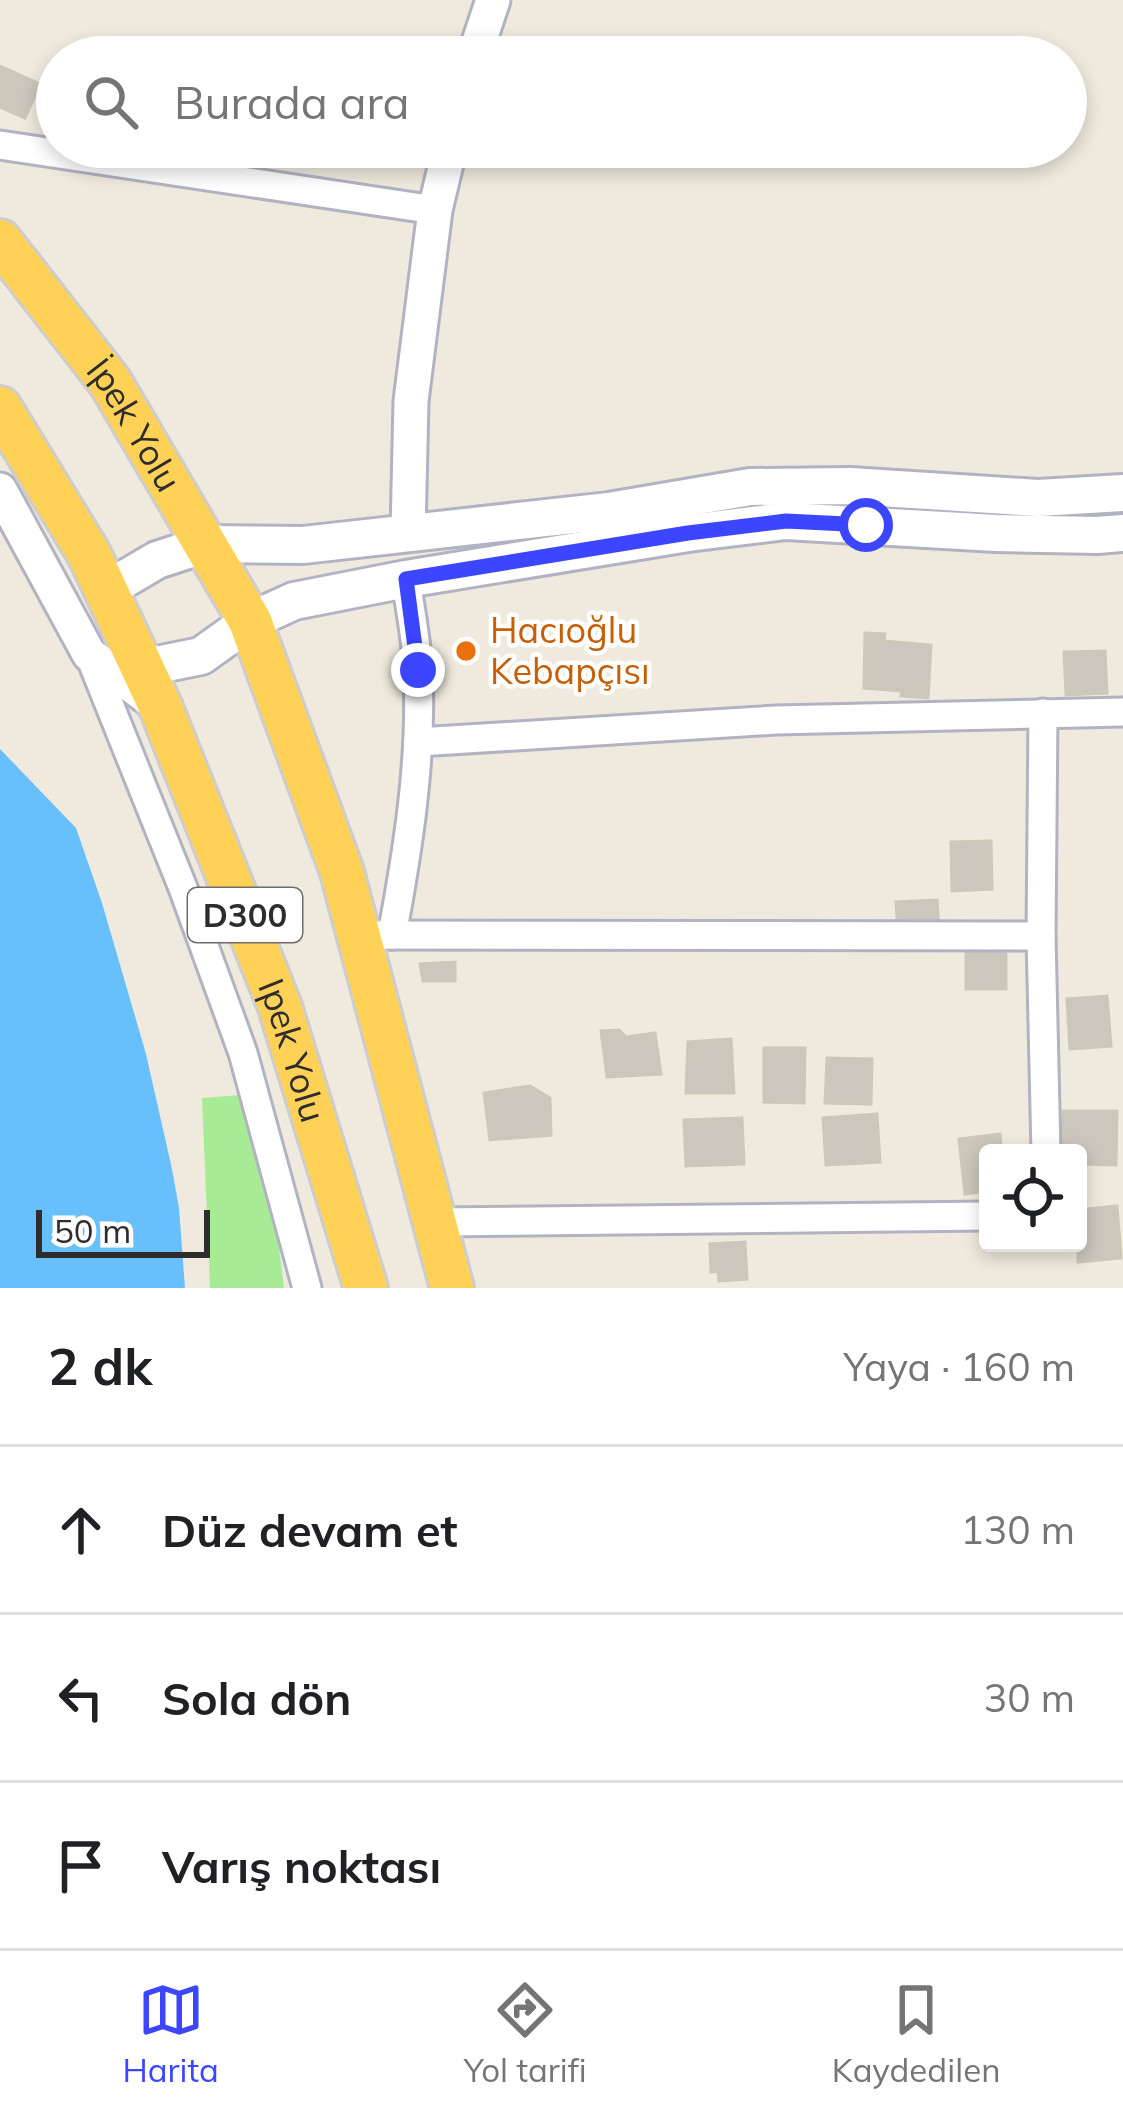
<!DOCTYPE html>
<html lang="tr">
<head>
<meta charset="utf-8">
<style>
  body { margin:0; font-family:Mulish,sans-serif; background:#f2f2f2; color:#202124 }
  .controls { position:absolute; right:36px; bottom:36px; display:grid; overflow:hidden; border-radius:12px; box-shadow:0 6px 18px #0003 }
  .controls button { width:108px; height:108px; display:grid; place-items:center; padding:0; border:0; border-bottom:3px solid #e0e0e0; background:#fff; color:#202124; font:60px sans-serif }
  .scale { position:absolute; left:36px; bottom:30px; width:174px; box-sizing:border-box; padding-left:12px; border:6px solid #2d2d2d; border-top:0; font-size:33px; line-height:42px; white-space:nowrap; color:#2d2d2d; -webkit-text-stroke:9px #fff; paint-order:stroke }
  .stop { position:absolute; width:36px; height:36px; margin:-27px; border:9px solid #3c46ff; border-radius:50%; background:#fff }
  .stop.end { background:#3c46ff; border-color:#fff; box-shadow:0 3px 12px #0008 }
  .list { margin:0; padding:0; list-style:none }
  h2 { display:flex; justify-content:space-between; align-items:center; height:156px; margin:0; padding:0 48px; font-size:51px }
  h2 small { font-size:39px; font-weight:400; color:#757577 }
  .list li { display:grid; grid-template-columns:78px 1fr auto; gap:36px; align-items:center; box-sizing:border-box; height:168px; padding:0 48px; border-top:3px solid #e0e0e0 }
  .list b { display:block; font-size:45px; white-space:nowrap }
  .list em { font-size:39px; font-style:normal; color:#757577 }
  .icon { flex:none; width:66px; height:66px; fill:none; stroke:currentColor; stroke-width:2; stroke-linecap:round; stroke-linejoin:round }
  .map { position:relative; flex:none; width:1123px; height:1288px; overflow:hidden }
  .search { position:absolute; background:#fff; box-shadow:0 6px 18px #0003; left:36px; right:36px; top:36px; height:132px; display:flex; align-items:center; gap:30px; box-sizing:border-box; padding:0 42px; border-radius:66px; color:#757577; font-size:45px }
  .sheet { height:660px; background:#fff }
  nav { display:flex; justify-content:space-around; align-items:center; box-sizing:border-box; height:168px; border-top:3px solid #e0e0e0; background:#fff; font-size:33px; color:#757577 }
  nav a { display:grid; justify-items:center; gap:6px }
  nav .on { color:#3c46ff }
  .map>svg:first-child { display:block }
  .green { fill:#a7eb95 }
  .water { fill:#67c0fb }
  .building { fill:#cbc7bd; stroke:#ccc7b7; stroke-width:3 }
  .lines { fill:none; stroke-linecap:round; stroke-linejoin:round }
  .minor-casing { stroke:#b2b3c2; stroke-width:33 }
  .tertiary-casing { stroke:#b2b3c2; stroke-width:39 }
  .secondary-casing { stroke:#b2b3c2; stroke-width:42 }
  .trunk-casing { stroke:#cdcdcd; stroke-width:48 }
  .minor { stroke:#fff; stroke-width:27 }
  .tertiary { stroke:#fff; stroke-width:33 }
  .secondary { stroke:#fff; stroke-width:36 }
  .trunk { stroke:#ffd257; stroke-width:42 }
  .route { stroke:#3c46ff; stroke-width:15 }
  .food-dot { fill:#e8710a; stroke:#fff; stroke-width:4.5 }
  .labels { text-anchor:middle; stroke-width:9; stroke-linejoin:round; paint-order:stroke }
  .shield { fill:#fff; stroke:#6c6c6c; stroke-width:3 }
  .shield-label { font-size:33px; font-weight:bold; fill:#2d2d2d }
  .street-label { font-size:36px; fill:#2d2d2d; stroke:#fff }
  .food-label { font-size:36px; fill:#c56008; stroke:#fff; text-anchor:start }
</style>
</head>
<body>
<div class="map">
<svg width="1123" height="1288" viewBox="0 0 1123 1288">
  <rect width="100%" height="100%" fill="#f0eade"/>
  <path class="green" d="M241 1095 276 1224 284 1288H210L202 1098Z"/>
  <path class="water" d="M0 749 76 828 102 903 146 1054 172 1169 179 1208 185 1288H0Z"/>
  <g class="building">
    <path d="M0 66 40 84 25 118 0 107Z"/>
    <path d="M865 633 885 634 884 641 931 645 928 698 901 696 902 691 864 688Z"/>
    <path d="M1105 651 1107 693 1066 695 1064 652Z"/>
    <path d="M991 841 992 889 952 891 951 842Z"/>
    <path d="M937 900 940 944 899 946 896 902Z"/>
    <rect x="966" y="929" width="40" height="60"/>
    <path d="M455 962V981H423L420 964Z"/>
    <path d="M1107 996 1111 1046 1070 1049 1067 999Z"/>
    <path d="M619 1030 626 1037 655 1033 661 1074 607 1077 601 1031Z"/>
    <path d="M731 1039 734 1093H686L688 1042Z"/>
    <path d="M764 1048H805L804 1103 764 1102Z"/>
    <path d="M827 1058 872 1059 871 1104 825 1103Z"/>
    <path d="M530 1086 550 1098 551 1135 490 1140 484 1093Z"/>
    <path d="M1063 1111H1117L1116 1165 1078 1164V1153H1062Z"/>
    <path d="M877 1114 880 1162 826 1165 823 1118Z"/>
    <path d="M742 1118 744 1164 686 1166 684 1120Z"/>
    <path d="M1000 1134 1002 1153H988V1191L965 1194 959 1139Z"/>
    <path d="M1117 1206 1121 1258 1078 1262V1210Z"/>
    <path d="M745 1242 747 1279 719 1281 718 1271 711 1272 710 1244Z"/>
  </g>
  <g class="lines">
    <defs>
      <g id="minor">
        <path d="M0 145 435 210"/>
        <path d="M89 654 183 888 243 1053 307 1288"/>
        <path d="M418 742 776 720 1123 712"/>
        <path d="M359 935 1041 936 1046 1153"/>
        <path d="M392 935C408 849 422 761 418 673 417 642 410 610 406 579"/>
        <path d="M1041 936 1043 713"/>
        <path d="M435 1222 988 1216"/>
      </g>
      <g id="tertiary">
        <path d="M474 57 493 0"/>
        <path d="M0 490 89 654 159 706"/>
        <path d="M408 533 411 401 435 210 450 147"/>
      </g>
      <g id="secondary">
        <path d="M106 590 157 560 206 544 303 545 609 511 750 487 850 486 1038 498 1123 493"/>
        <path d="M142 668 201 656 250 621 294 601 406 579 688 533 786 521 996 533 1097 535 1123 533"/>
      </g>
      <g id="trunk">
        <path id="s1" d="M0 241 110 382 250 621 342 872 452 1288"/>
        <path id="s2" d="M0 408 89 554 161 708 280 1007 366 1288"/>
      </g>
    </defs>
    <use href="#minor" class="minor-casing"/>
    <use href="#tertiary" class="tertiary-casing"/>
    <use href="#secondary" class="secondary-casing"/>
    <use href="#trunk" class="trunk-casing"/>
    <use href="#minor" class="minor"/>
    <use href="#tertiary" class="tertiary"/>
    <use href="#secondary" class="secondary"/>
    <use href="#trunk" class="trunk"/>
  </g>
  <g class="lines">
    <path class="route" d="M418 670 406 579 688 533 786 521 866 525"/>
  </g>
  <circle class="food-dot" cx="466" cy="651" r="12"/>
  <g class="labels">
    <rect class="shield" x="188" y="888" width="114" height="54" rx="9"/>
    <g class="shield-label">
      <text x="245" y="927">D300</text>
    </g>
    <g class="street-label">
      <text dy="13" stroke="none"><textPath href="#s1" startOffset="228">İpek Yolu</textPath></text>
      <text dy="13" stroke="none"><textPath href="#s2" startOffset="708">Ipek Yolu</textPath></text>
    </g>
    <g class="food-label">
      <text x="490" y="643">Hacıoğlu<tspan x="490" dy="41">Kebapçısı</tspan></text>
    </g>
  </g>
</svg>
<div class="controls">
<button><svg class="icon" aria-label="locate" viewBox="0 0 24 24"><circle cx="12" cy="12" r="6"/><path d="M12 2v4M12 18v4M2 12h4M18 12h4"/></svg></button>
</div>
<div class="scale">50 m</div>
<div class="stop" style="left:866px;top:525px"></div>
<div class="stop end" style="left:418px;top:670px"></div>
<div class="search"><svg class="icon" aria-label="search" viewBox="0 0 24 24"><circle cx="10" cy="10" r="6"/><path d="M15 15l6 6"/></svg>Burada ara</div>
</div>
<section class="sheet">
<h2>2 dk<small>Yaya · 160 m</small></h2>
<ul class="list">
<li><svg class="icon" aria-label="ahead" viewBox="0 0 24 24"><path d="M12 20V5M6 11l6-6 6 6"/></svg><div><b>Düz devam et</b></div><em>130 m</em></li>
<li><svg class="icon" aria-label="left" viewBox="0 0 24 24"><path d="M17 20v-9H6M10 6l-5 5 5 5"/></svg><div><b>Sola dön</b></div><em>30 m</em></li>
<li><svg class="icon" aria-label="arrive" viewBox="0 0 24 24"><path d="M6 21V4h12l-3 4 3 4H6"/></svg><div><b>Varış noktası</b></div></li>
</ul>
</section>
<nav>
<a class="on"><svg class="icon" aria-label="map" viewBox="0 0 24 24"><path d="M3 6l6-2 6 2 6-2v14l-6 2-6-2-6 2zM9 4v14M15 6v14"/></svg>Harita</a>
<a><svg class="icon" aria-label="directions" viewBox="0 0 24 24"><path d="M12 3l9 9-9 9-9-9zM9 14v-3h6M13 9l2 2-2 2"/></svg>Yol tarifi</a>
<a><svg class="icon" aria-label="saved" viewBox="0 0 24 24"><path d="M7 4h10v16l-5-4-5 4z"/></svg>Kaydedilen</a>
</nav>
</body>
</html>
